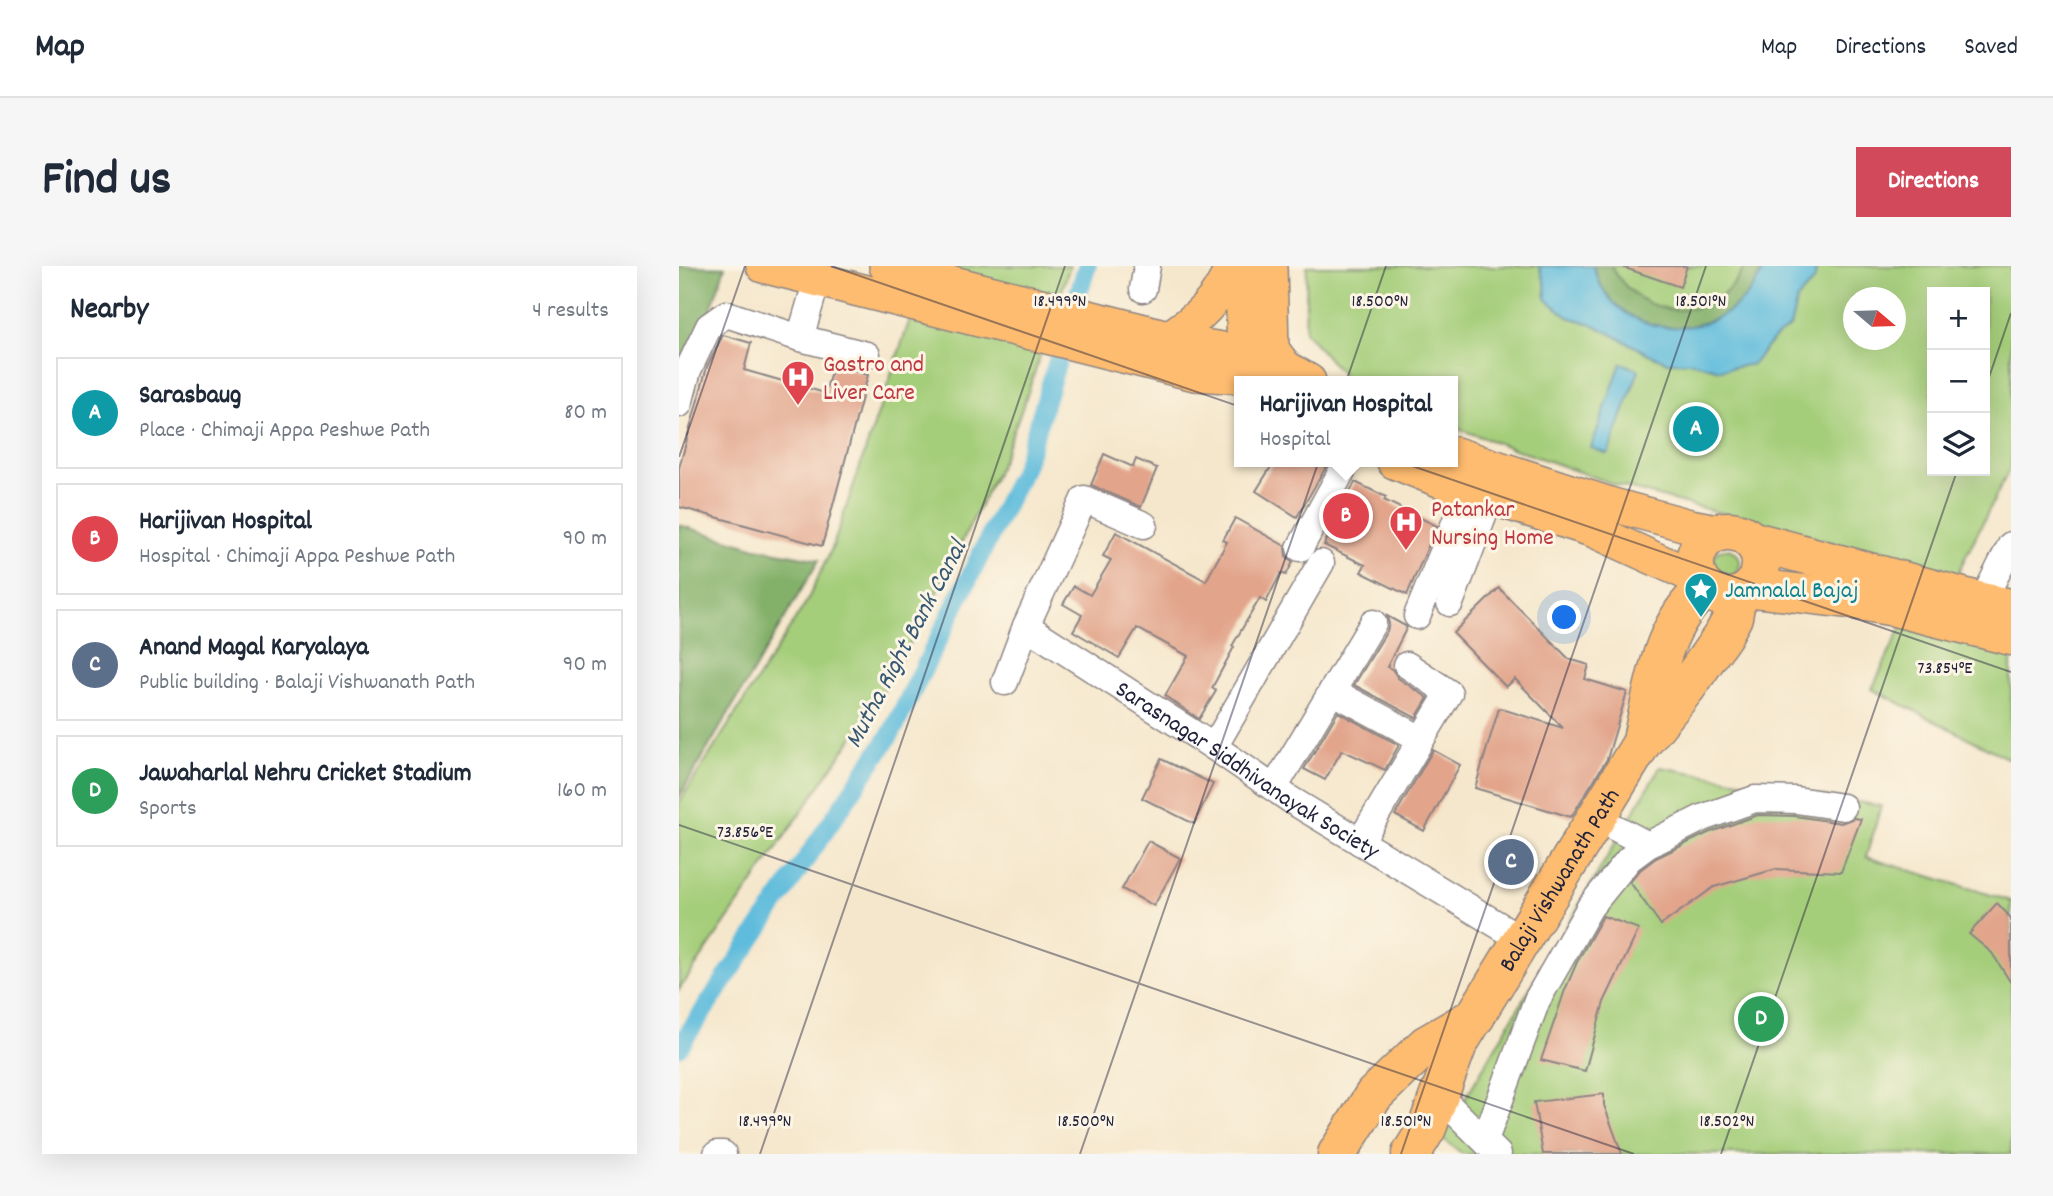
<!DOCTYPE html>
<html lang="en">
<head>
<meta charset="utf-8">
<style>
  body { margin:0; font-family:Dekko,sans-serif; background:#f6f6f7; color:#1f2937 }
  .controls { position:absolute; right:21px; top:21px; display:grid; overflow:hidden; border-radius:0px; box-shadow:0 7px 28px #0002 }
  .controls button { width:63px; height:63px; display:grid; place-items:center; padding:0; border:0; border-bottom:2px solid #e0e1e3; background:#fff; color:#1f2937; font:35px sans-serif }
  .compass { position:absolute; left:1164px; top:21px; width:63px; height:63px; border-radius:50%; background:#fff; box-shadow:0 7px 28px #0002; rotate:109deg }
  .you { position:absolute; left:886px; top:352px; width:24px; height:24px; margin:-18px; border:5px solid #fff; border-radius:50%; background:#1a73e8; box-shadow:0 0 0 10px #1a73e833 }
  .badge { display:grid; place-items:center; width:46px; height:46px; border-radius:50%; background:#d1495b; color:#fff; font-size:23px; font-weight:700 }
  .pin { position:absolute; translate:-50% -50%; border:4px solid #fff; box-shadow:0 2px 7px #0006 }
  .popup { position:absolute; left:555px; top:110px; width:224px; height:91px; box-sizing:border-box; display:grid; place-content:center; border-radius:0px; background:#fff; filter:drop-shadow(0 2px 5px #0005); font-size:23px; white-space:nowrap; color:#747a83 }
  .popup b { font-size:26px; color:#1f2937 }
  .popup::after { content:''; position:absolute; left:50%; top:100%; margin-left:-14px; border:14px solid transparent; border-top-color:#fff }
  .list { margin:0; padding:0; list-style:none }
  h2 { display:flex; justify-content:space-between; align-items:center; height:91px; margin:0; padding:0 28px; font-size:30px }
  h2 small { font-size:23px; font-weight:400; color:#747a83 }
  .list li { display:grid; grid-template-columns:46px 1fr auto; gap:21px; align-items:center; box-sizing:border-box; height:112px; margin:0 14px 14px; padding:0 14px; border:2px solid #e0e1e3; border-radius:0px }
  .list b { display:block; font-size:26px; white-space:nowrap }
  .list p { margin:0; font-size:23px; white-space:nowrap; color:#747a83 }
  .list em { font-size:23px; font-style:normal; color:#747a83 }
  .icon { flex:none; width:38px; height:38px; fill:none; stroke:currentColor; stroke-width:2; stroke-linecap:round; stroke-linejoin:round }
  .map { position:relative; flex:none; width:1332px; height:888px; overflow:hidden; border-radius:0px }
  header { display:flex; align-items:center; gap:42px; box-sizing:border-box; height:98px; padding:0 35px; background:#fff; border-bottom:2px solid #e0e1e3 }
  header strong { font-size:33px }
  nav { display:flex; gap:38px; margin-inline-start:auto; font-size:24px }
  .intro { display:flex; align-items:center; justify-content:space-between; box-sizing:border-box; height:168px; padding:0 42px }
  h1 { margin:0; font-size:49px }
  .button { padding:18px 32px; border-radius:0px; background:#d1495b; color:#fff; font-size:24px; font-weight:700 }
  main { display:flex; gap:42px; padding:0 42px }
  aside { flex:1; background:#fff; border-radius:0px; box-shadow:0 7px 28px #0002 }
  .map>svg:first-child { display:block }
  .green { fill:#a5ce7a; stroke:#64785a; stroke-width:2; fill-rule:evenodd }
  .forest { fill:#84b16a; stroke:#536a52; stroke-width:2 }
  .water { fill:#5ebcdc; stroke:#406f8c; stroke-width:2 }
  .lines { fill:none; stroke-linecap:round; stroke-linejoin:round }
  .canal { stroke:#5ebcdc; stroke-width:19 }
  .building { fill:#e2a58c }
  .minor-casing { stroke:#8c8484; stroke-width:29 }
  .major-casing { stroke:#8c8484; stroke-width:36 }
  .highway-casing { stroke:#8c8484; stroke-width:41 }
  .minor { stroke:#fff; stroke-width:26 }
  .major { stroke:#febc70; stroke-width:33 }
  .highway { stroke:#febc70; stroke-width:38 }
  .ticks { fill:none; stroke:#22223b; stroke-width:2; stroke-opacity:0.45 }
  .labels { text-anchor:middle; stroke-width:6; stroke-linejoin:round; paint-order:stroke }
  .health-label { font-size:24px; fill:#be3a42; stroke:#fcf5e5; text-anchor:start }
  .culture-label { font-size:24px; fill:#0d838f; stroke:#fcf5e5; text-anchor:start }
  .street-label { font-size:24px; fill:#22223b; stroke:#fcf5e5 }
  .water-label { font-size:26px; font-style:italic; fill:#375873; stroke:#fcf5e5 }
  .ticks-label { font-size:18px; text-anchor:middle; fill:#22223b; stroke:#fcf5e5; stroke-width:6; stroke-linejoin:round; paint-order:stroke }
</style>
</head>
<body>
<header>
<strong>Map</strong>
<nav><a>Map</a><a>Directions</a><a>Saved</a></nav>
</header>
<div class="intro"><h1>Find us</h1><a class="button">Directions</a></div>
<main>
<aside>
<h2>Nearby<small>4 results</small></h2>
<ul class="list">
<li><span class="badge" style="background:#0f9aa8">A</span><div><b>Sarasbaug</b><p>Place · Chimaji Appa Peshwe Path</p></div><em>80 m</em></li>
<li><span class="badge" style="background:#e0444e">B</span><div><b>Harijivan Hospital</b><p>Hospital · Chimaji Appa Peshwe Path</p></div><em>90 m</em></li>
<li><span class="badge" style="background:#5c6f8a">C</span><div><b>Anand Magal Karyalaya</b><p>Public building · Balaji Vishwanath Path</p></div><em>90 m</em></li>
<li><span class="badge" style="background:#2e9e5b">D</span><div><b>Jawaharlal Nehru Cricket Stadium</b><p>Sports</p></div><em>160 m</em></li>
</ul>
</aside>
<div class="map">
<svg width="1332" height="888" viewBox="0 0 1332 888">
  <rect width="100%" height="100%" fill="#fcf5e5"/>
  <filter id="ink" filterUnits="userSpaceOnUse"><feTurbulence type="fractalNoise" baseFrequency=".0143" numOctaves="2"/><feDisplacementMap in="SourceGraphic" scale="14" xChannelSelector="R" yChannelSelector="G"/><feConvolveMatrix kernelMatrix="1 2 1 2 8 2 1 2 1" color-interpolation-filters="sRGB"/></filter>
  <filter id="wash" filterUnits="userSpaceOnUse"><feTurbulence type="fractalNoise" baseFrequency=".00686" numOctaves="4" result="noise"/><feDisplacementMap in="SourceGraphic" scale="28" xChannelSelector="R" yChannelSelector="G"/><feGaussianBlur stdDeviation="1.57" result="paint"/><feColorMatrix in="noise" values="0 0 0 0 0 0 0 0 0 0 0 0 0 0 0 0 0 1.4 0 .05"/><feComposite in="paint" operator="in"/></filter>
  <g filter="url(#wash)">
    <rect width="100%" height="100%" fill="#f5e7cc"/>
    <g class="green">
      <path d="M249 0H391L347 132 320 202 240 361 200 433 0 724V537L128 335 154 280Z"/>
      <path d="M628 0H1332V200L1277 310 934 218 774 161V115H669L626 66ZM1253 26H1306V205H1253ZM1174 32H1216V74H1174Z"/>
      <circle cx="1047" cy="297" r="14"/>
      <path d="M1224 358 1332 387V494L1193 423Z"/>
      <path d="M981 501 1202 540 1187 591 1332 635V888H784L763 872Z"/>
    </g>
    <g class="forest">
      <path d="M0 0 46 1 0 139Z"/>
      <path d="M914 0H932C963 57 1037 60 1066 0H1085C1057 79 938 84 914 0Z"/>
      <path d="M0 259 77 282 140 294 0 531Z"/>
    </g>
    <g class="water">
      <path d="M860 0H914C938 84 1057 79 1085 0H1138L1135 15 1118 33 1111 61 1095 72 1074 98 1041 104 1012 96H989L974 90 913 58 889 51 867 33 866 18Z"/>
      <path d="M942 97 960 104 929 188 912 182Z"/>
    </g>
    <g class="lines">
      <path class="canal" d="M0 781 213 466 346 200 408 0"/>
    </g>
    <g id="blocks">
      <g class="building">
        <path d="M946 0H1008L1001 21 946 2Z"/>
        <path d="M44 69 72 77 65 104 146 127 154 99 189 109 143 280 0 241V202L28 101Z"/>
        <path d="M425 188 454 201 457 193 478 202 462 241 412 219Z"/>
        <path d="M595 196H650L618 251 577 225Z"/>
        <path d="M676 216 707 231 705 234 758 260 728 329 682 306 686 299 645 279Z"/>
        <path d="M556 252 606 280 607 290 614 296 607 309 602 307 587 336 581 332 553 380 555 381 533 422 537 425 520 453 486 430 509 390 458 362 440 392 394 365 403 349 384 338 395 320 411 329 432 294 424 290 437 266 527 315 548 276 544 274Z"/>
        <path d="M820 322 890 393 910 399 906 413 948 426 928 493 892 551 796 522 820 442 884 462 836 413 827 421 774 367Z"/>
        <path d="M708 350 728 361 708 401 713 403 719 412 749 432 737 452 675 419 708 365 710 358Z"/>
        <path d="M659 446 720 479 706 504 663 484 646 514 625 503Z"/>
        <path d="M754 484 781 499 745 565 716 549Z"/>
        <path d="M482 493 534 518 515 558 463 532Z"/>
        <path d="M1079 549 1116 550 1162 557 1175 552 1182 553 1162 606 1097 603 1035 621 982 659 951 616 961 604 977 592 1029 567Z"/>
        <path d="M469 575 501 592 475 640 443 623Z"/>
        <path d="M1318 637 1332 652V717L1313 687 1290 668Z"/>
        <path d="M924 650 960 663 925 736 906 805 862 794 886 724 898 696Z"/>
        <path d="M925 828V839L943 888H864L855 836Z"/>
      </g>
    </g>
  </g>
  <g filter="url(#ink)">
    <use href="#blocks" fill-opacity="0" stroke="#8c8484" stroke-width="2"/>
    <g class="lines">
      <defs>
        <g id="minor">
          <path d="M464 23 468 0"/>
          <path d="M121 72 188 89"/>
          <path d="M0 138 9 104 30 60 47 48 121 72 138 14"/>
          <path d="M621 282 668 196"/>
          <path d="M1303 336 1332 279"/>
          <path d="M771 337 811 232"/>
          <path d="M738 350 789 225"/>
          <path d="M347 360 405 233 465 259"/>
          <path id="s1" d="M326 416 347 360 535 481 612 534 844 674"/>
          <path d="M653 425 742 473"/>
          <path d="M535 481 642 297"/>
          <path d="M595 522 694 357"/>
          <path d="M918 552 969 579"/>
          <path d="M681 576 770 427 728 399"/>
          <path d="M760 830 819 888"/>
          <path d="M806 874 858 734 911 641 950 593 969 579 1023 552 1076 533 1117 534 1164 541"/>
          <path d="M38 888H44"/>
        </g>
        <g id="major">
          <path d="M84 0 516 108 565 111 606 101"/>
          <path d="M207 0 525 80 563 86 593 83"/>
          <path d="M563 0 565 106"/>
          <path d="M591 0 593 83 606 101 630 115"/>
          <path d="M489 72C519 53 540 34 553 0"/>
          <path d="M774 187 934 239 1011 260 1043 266"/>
          <path d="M715 196 772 219 913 264 1018 312"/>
        </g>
        <g id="highway">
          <circle cx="1049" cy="298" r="33"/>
          <path d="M1071 274 1303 336 1332 342"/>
          <path d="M1074 322 1169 333 1216 341 1332 370"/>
          <path d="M964 469C976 417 982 359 1026 322"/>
          <path d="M658 888 695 829 747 779 797 750"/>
          <path id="s2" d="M732 888 748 862 779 778 962 478 1007 422 1044 369 1054 351 1058 330"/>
        </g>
      </defs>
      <use href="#minor" class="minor-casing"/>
      <use href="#major" class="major-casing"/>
      <use href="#highway" class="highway-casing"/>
      <use href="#minor" class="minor"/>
      <use href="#major" class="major"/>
      <use href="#highway" class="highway"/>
    </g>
  </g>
  <path class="ticks" d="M152 0 1332 406M1306 123 1332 47M0 191 66 0M0 559 955 888M81 888 386 0M401 888 707 0M722 888 1027 0M1042 888 1278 205"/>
  <defs>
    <symbol id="hospital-pin" viewBox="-11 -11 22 30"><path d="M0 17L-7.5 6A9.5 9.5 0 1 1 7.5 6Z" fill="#e0444e" stroke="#fcf5e5"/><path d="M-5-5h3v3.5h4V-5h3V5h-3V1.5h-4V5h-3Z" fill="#fff"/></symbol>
    <symbol id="sight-pin" viewBox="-11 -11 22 30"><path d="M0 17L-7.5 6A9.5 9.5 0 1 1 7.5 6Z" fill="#0f9aa8" stroke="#fcf5e5"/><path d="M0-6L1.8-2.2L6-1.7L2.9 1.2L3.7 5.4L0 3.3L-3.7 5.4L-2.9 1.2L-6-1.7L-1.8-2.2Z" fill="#fff"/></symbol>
  </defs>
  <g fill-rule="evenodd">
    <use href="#hospital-pin" x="100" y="92" width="38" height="52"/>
    <use href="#hospital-pin" x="708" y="237" width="38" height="52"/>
    <use href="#sight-pin" x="1003" y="304" width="38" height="52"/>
  </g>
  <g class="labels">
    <g class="health-label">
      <text x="144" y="105">Gastro and<tspan x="144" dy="28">Liver Care</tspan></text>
      <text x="752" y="250">Patankar<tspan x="752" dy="28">Nursing Home</tspan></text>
    </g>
    <g class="culture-label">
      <text x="1046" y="331">Jamnalal Bajaj</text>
    </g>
    <g class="street-label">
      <text dy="8" stroke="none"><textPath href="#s1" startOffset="324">Sarasnagar Siddhivanayak Society</textPath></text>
      <text dy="8" stroke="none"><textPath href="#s2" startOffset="313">Balaji Vishwanath Path</textPath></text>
    </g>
    <g class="water-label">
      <text transform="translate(225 377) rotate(-62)" y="9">Mutha Right Bank Canal</text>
    </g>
  </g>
  <g class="ticks-label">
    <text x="381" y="40">18.499°N</text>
    <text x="701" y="40">18.500°N</text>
    <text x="1022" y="40">18.501°N</text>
    <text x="1266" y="407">73.854°E</text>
    <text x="66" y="571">73.856°E</text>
    <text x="86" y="860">18.499°N</text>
    <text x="407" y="860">18.500°N</text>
    <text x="727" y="860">18.501°N</text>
    <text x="1048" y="860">18.502°N</text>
  </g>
</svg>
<div class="controls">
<button>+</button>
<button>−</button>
<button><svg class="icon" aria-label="layers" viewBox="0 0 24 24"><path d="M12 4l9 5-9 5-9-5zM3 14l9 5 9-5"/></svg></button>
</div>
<svg class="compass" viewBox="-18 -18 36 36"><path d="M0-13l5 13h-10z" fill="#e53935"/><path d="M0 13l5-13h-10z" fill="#747a83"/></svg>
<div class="you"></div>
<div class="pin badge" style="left:1017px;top:163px;background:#0f9aa8">A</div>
<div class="pin badge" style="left:667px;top:250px;background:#e0444e">B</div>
<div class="popup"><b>Harijivan Hospital</b>Hospital</div>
<div class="pin badge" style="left:832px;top:596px;background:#5c6f8a">C</div>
<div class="pin badge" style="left:1082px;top:753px;background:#2e9e5b">D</div>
</div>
</main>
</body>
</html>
